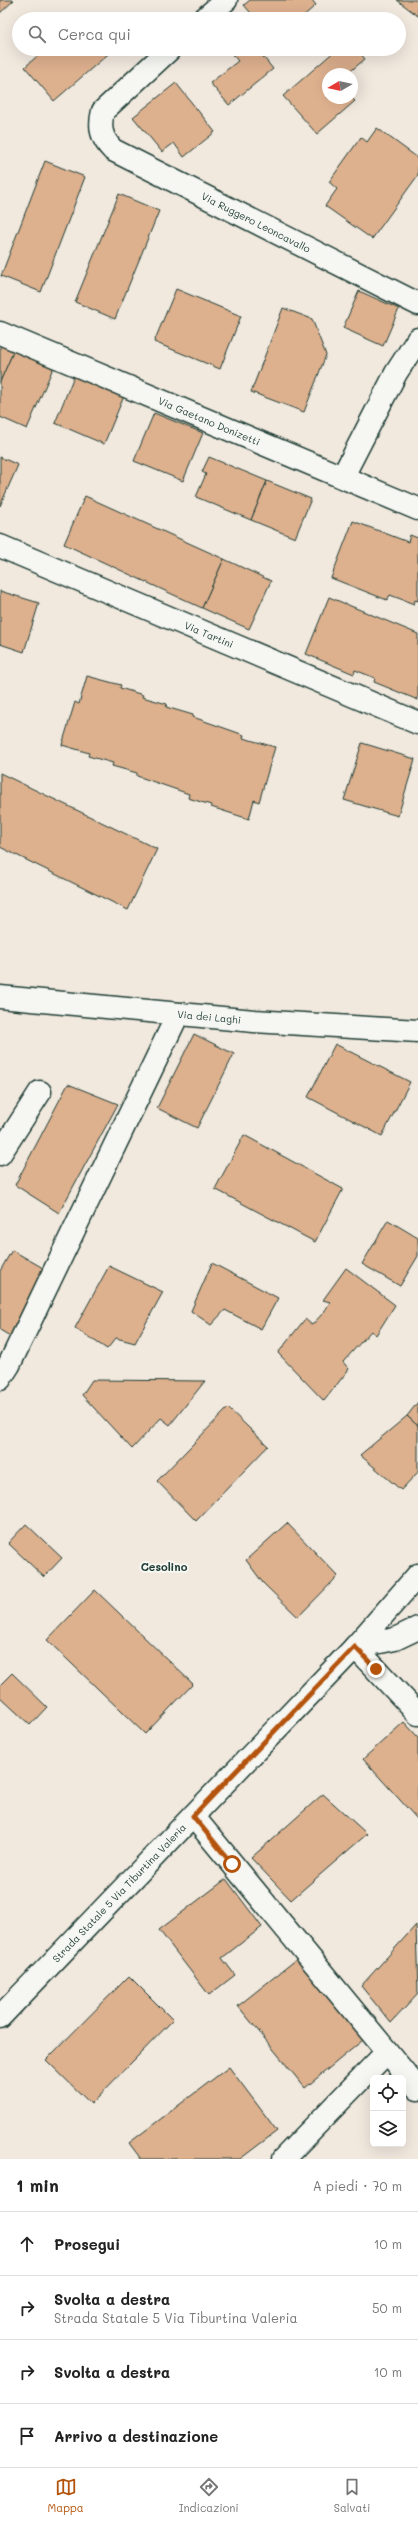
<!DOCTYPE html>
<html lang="it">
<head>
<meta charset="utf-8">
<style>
  body { margin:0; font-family:Mali,sans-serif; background:#f2f2f2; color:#222 }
  .controls { position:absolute; right:12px; bottom:12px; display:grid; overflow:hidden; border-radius:6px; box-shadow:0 4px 16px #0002 }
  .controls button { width:36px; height:36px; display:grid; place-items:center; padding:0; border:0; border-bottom:1px solid #e0e0e0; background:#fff; color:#222; font:20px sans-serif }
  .compass { position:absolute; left:322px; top:68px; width:36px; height:36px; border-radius:50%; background:#fff; box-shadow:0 4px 16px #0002; rotate:261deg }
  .stop { position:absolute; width:12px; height:12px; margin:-9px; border:3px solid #b45309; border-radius:50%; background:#fff }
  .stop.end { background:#b45309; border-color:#fff; box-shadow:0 1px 4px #0008 }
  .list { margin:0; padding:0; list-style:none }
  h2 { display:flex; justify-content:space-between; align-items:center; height:52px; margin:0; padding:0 16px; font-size:17px }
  h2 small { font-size:13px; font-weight:400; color:#767676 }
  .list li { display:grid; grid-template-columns:26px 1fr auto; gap:12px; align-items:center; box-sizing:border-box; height:64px; padding:0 16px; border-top:1px solid #e0e0e0 }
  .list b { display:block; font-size:15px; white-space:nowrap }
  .list p { margin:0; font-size:13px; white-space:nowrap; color:#767676 }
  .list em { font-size:13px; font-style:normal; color:#767676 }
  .icon { flex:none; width:22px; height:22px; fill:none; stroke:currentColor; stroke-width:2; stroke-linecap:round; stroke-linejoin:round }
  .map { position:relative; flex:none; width:418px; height:2159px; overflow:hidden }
  .search { position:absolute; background:#fff; box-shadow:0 4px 16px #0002; left:12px; right:12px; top:12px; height:44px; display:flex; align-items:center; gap:10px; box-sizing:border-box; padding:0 14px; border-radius:22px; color:#767676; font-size:15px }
  .sheet { height:308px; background:#fff }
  nav { display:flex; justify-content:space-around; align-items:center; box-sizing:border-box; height:56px; border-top:1px solid #e0e0e0; background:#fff; font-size:11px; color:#767676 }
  nav a { display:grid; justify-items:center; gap:2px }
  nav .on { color:#b45309 }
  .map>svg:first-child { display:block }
  .building { fill:#ddb08e; stroke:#1f3d34 }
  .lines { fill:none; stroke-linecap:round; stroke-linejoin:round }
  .minor-casing { stroke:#1f3d34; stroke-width:25 }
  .major-casing { stroke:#1f3d34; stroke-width:25 }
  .minor { stroke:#f6f6f2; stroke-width:22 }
  .major { stroke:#f6f6f2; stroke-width:22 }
  .route { stroke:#b45309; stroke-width:5 }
  .labels { text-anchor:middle; stroke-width:4; stroke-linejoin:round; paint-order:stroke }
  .street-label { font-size:10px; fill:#1f3d34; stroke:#f6f6f2 }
  .neighbourhood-label { font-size:11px; font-weight:bold; fill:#1f3d34; stroke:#f6f6f2 }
</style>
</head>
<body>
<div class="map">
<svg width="418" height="2159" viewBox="0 0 418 2159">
  <rect width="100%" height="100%" fill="#f1e8de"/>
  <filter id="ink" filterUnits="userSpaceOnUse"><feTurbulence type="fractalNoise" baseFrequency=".025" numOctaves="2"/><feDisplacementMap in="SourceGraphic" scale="8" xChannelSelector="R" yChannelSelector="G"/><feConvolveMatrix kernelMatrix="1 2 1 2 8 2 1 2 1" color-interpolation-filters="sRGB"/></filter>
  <g filter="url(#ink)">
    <g class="building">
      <path d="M0 0H14L0 13Z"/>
      <path d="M250 0H312L316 5 300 19H256L244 5Z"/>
      <path d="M397 0H418V16Z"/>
      <path d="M80 14 85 19H74Z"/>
      <path d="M45 49H114L54 101 25 67Z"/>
      <path d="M228 49H257L273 69 229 105 210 83 238 61Z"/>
      <path d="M337 49H357L365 59 347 74H328V98H352L355 101 317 134 283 96Z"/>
      <path d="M176 83 215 132 184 157 174 143 162 152 133 117Z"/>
      <path d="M377 128 418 158V175L372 239 325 206 337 189 329 182 361 137 367 142Z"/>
      <path d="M45 161 85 177 41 292 1 276Z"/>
      <path d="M119 194 159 211 115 319 75 302Z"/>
      <path d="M176 289 241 316 220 369 154 342Z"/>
      <path d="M359 291 399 309 383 346 343 328Z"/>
      <path d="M283 308 312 319 326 355 304 412 251 392Z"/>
      <path d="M0 344 14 350 0 382Z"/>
      <path d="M14 350 53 368 27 429 0 417V382Z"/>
      <path d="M74 376 124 396 104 444 55 423Z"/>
      <path d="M154 413 203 433 183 481 134 461Z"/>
      <path d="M0 457 18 465 0 506Z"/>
      <path d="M209 457 267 481 251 520 196 497 206 474 202 472Z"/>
      <path d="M267 481 311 499 295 538 251 520Z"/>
      <path d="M85 496 224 559 202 608 64 544Z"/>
      <path d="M353 521 408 542 410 535 418 538V601L415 600 414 604 390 595 387 600 331 578Z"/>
      <path d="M224 559 271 581 249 629 202 608Z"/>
      <path d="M0 591 39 603 24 652 0 644Z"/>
      <path d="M329 597 418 634V700L374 682 375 678 355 670 354 674 306 654Z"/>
      <path d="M87 676 121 685 120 688 143 695 142 697 167 704 166 707 193 715V717L244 735 243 738 275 747 259 802 254 800 249 819 211 807V805L188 798 189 794 137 776V773L112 766 113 763 88 756 89 753 62 745 75 702 79 704Z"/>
      <path d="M362 743 415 759 398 816 344 800Z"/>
      <path d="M0 773 157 849 128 910 0 847Z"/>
      <path d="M194 1034 234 1054 197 1128 157 1108Z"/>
      <path d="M335 1044 410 1082 382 1136 308 1097Z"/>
      <path d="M68 1084 118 1104 59 1213 15 1185Z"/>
      <path d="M244 1135 343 1189 315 1242 215 1189Z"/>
      <path d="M388 1220 418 1238V1256L400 1286 362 1264Z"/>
      <path d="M12 1250 43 1268 10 1336 0 1330V1271Z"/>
      <path d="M212 1263 278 1298 261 1329 225 1310 211 1325 191 1311Z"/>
      <path d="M109 1266 163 1292 135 1343 116 1338 107 1349 75 1328Z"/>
      <path d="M346 1268 395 1305 376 1335 371 1331 343 1362 349 1369 324 1401 278 1353 305 1319 312 1325 324 1312 330 1302 323 1300Z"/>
      <path d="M92 1380 205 1381 170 1425 161 1418 132 1449 82 1395Z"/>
      <path d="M418 1402V1426L407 1416Z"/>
      <path d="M228 1408 268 1446 196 1521 157 1481Z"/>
      <path d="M407 1416 418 1426V1472L401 1490 360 1455Z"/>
      <path d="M287 1523 338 1576 298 1617 263 1583 246 1560Z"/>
      <path d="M26 1524 62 1558 44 1577 8 1543Z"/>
      <path d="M95 1590 193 1684 145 1734 47 1640Z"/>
      <path d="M12 1673 47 1707 30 1725 0 1697V1685Z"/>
      <path d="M404 1722 418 1737V1820L363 1759Z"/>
      <path d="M323 1794 367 1834 291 1900 251 1858Z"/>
      <path d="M226 1879 262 1927 222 1958 235 1975 209 1995 159 1930Z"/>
      <path d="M416 1925 418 1994 391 2023 361 1986Z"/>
      <path d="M297 1959 363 2040 305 2088 238 2006Z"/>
      <path d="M129 1976 173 2020 91 2104 46 2060Z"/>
      <path d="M229 2067 277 2131 240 2159H141L129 2143Z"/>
    </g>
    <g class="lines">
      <defs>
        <g id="minor">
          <path d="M204 19 226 0"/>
          <path id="s1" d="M170 49 103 111C99 127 101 138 113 150L418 304"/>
          <path id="s2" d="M0 333 418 509"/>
          <path d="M343 476 396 373 418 339"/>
          <path id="s3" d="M0 546 418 723"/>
          <path id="s4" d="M0 997 254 1021 418 1031"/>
          <path d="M0 1154 40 1092"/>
          <path d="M0 1379 9 1365 178 1014"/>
          <path d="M355 1647 418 1714"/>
          <path d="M355 1647 395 1639 418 1628"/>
          <path d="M193 1816 418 2089"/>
          <path d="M283 2159 387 2052"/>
        </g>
        <g id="major">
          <path id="s5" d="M0 2017 355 1647 418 1575"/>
        </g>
      </defs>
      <use href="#minor" class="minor-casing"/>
      <use href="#major" class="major-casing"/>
      <use href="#minor" class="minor"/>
      <use href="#major" class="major"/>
    </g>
  </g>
  <g class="lines" filter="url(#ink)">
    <path class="route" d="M232 1864 193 1816 355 1647 376 1669"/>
  </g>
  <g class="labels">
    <g class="street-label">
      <text dy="4" stroke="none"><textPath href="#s1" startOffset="294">Via Ruggero Leoncavallo</textPath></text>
      <text dy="4" stroke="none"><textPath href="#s2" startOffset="227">Via Gaetano Donizetti</textPath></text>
      <text dy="4" stroke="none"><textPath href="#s3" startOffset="227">Via Tartini</textPath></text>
      <text dy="4" stroke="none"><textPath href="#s4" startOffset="210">Via dei Laghi</textPath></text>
      <text dy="4" stroke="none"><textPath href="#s5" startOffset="172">Strada Statale 5 Via Tiburtina Valeria</textPath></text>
    </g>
    <g class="neighbourhood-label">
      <text x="164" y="1571">Cesolino</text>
    </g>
  </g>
</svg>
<div class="controls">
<button><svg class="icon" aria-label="locate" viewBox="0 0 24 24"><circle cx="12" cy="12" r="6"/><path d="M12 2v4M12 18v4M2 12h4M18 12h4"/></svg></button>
<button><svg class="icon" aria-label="layers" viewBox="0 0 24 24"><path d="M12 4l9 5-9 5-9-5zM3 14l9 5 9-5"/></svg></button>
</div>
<svg class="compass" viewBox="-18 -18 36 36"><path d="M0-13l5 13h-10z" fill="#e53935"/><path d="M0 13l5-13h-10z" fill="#767676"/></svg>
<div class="stop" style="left:232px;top:1864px"></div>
<div class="stop end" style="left:376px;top:1669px"></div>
<div class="search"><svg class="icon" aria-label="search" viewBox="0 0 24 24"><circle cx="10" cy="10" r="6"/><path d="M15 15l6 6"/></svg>Cerca qui</div>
</div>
<section class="sheet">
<h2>1 min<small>A piedi · 70 m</small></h2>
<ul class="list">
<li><svg class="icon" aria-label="ahead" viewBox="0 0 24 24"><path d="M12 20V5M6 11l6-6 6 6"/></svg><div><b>Prosegui</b></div><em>10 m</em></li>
<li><svg class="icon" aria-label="right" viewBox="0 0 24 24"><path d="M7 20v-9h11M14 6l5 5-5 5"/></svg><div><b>Svolta a destra</b><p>Strada Statale 5 Via Tiburtina Valeria</p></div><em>50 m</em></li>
<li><svg class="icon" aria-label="right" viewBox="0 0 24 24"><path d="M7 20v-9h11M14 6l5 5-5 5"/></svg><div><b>Svolta a destra</b></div><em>10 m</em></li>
<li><svg class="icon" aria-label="arrive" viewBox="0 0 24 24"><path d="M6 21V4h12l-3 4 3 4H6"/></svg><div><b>Arrivo a destinazione</b></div></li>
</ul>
</section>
<nav>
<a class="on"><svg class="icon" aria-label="map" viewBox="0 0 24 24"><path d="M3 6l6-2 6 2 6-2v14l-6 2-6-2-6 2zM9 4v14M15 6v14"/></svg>Mappa</a>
<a><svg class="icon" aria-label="directions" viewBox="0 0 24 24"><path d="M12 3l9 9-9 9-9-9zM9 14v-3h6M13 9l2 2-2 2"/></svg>Indicazioni</a>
<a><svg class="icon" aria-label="saved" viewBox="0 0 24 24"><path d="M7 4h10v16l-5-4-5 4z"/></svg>Salvati</a>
</nav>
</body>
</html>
